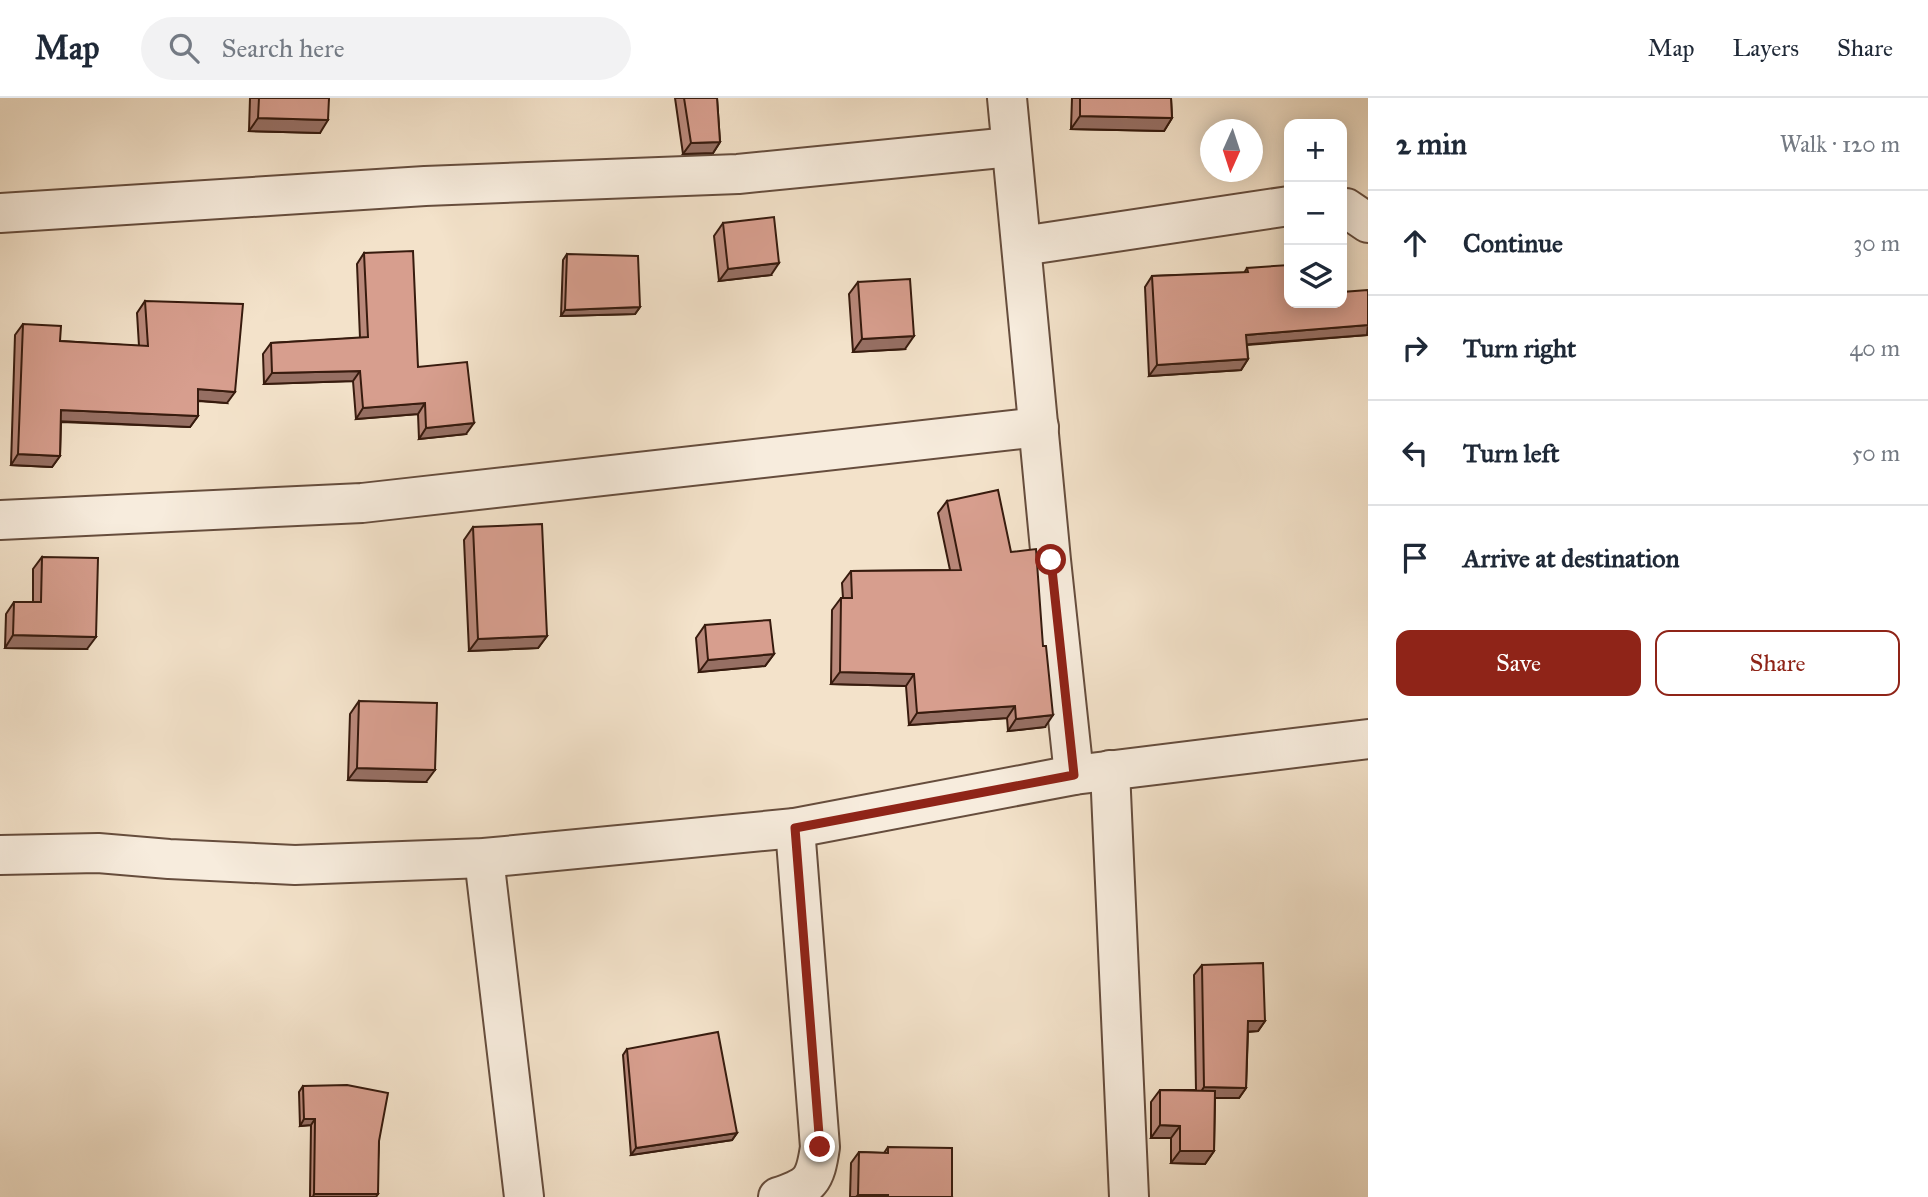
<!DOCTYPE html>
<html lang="en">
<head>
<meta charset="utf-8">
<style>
  body { margin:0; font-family:"IM FELL Great Primer",serif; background:#f2f2f3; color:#1f2937 }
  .controls { position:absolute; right:21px; top:21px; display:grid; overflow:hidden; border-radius:14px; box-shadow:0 4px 18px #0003 }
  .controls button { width:63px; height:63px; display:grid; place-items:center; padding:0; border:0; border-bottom:2px solid #e0e1e3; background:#fff; color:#1f2937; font:35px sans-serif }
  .compass { position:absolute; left:1200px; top:21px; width:63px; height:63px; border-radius:50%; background:#fff; box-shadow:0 4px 18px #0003; rotate:183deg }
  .stop { position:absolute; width:21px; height:21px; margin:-16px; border:5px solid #8f2418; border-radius:50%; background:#fff }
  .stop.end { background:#8f2418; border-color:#fff; box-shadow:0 2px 7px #0008 }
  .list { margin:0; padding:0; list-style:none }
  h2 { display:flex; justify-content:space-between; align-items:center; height:91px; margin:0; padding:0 28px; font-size:30px }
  h2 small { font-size:23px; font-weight:400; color:#747a83 }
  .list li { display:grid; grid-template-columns:46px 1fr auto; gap:21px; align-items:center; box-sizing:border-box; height:105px; padding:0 28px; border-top:2px solid #e0e1e3 }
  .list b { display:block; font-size:26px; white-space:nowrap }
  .list em { font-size:23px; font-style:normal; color:#747a83 }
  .actions { display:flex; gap:14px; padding:21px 28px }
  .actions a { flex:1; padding:16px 0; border:2px solid #8f2418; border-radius:14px; text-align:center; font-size:24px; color:#8f2418 }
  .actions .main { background:#8f2418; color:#fff }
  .icon { flex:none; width:38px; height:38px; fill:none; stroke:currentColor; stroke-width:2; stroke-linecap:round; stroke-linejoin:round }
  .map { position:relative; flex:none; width:1368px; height:1099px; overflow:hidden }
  header { display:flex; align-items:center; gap:42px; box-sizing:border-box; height:98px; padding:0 35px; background:#fff; border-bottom:2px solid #e0e1e3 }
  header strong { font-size:33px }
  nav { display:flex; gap:38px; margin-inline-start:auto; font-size:24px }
  .search { width:490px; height:63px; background:#f2f2f3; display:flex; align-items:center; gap:18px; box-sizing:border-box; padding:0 24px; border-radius:38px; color:#747a83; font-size:26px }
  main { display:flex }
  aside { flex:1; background:#fff }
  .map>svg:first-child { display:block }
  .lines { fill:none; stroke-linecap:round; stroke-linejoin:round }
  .minor-casing { stroke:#664d3d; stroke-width:42 }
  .minor { stroke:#f7ecdd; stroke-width:38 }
  .wall { fill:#b9887a; stroke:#371b0e; stroke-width:2 }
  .shaded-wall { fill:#966f63; stroke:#371b0e; stroke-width:2 }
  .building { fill:#d79e8e; stroke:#371b0e; stroke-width:2 }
  .route { stroke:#8f2418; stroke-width:9 }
</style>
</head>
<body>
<header>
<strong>Map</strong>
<div class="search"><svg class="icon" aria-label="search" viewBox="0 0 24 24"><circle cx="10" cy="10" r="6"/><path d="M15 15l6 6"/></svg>Search here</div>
<nav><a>Map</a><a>Layers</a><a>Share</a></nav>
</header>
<main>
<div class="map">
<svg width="1368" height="1099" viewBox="0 0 1368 1099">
  <rect width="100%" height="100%" fill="#f3e2ca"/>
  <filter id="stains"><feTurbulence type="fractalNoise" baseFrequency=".00286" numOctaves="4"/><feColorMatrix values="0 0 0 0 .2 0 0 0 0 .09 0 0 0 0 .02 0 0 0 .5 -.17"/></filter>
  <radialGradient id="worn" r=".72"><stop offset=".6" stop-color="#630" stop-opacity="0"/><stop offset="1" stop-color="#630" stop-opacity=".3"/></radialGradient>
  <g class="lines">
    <defs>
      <g id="minor">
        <path d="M1007 0 1051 462 1074 677"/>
        <path d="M1342 110H1346L1368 125"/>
        <path d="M0 115 425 88 738 76 1011 49"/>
        <path d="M1022 148 1289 108"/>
        <path d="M0 422 362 405 1039 329"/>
        <path d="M1110 672 1129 1099"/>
        <path d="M0 757 98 755 169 761 295 767 484 760 795 730 1074 677 1368 641"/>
        <path d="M484 760 524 1099"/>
        <path d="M778 1099C811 1088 815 1083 820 1049L795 730"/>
      </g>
    </defs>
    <use href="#minor" class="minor-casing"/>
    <use href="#minor" class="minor"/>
  </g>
  <g class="wall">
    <path d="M250 0H329L320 35 249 33Z"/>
    <path d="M675 0H717L720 44 713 55 683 56Z"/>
    <path d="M1072 0H1171L1172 20 1164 33 1071 31Z"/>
    <path d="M723 125 771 177 719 183 714 138Z"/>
    <path d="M364 155 418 269 466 336 419 341 418 316 356 321 353 283 264 286 263 256 271 245 360 240 357 166Z"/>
    <path d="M567 156 640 209 635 216 561 218 563 162Z"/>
    <path d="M1247 170 1289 205 1367 237 1247 247 1248 261 1241 272 1149 278 1145 189 1152 178 1244 175Z"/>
    <path d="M858 184 905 251 853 254 849 196Z"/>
    <path d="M145 203 227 305 198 303V318L190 329 61 324 60 358 52 369 11 367 15 237 23 226 60 243 139 248 137 215Z"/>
    <path d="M947 403 1045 629 1008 633 1007 620 909 627 906 588 831 586 832 512 841 500H843L842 485 851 473 950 472 938 415Z"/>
    <path d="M473 429 547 538 538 550 469 553 464 442Z"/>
    <path d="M42 459 87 551 5 550 6 516 14 504H33V471Z"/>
    <path d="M705 527 774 556 765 568 699 574 696 540Z"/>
    <path d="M359 603 426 684 348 682 350 616Z"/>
    <path d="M1202 867 1265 923 1258 933 1248 934 1246 990 1239 1000H1215L1214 1053 1205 1066 1171 1065V1040H1151V1004L1160 992H1196L1194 877Z"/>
    <path d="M627 951 737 1035 732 1042 631 1057 623 957Z"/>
    <path d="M303 988 379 1043 376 1099H310L311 1027 300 1028 299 994Z"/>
    <path d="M888 1049 952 1099H850L851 1065 859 1054 884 1055Z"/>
  </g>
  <g class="shaded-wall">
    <path d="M1080 18 1172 20 1164 33 1071 31Z"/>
    <path d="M258 20 328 22 320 35 249 33Z"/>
    <path d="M720 44 713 55 683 56 691 45Z"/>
    <path d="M779 165 771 177 719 183 728 171Z"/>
    <path d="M640 209 635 216 561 218 565 212Z"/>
    <path d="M1368 227 1367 237 1239 247 1246 237Z"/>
    <path d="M914 238 905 251 853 254 862 241Z"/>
    <path d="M1248 261 1241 272 1149 278 1157 267Z"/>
    <path d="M360 273 353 283 264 286 272 275Z"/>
    <path d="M198 291 235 294 227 305 190 302Z"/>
    <path d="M425 305 418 316 356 321 363 310Z"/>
    <path d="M61 312 198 318 190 329 54 323Z"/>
    <path d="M474 325 466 336 419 341 426 330Z"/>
    <path d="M18 356 60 358 52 369 11 367Z"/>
    <path d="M13 537 96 539 87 551 5 550Z"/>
    <path d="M547 538 538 550 469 553 478 541Z"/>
    <path d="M774 556 765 568 699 574 708 562Z"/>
    <path d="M840 574 914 576 906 588 831 586Z"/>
    <path d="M1015 608 1007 620 909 627 917 615Z"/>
    <path d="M1053 617 1045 629 1008 633 1016 621Z"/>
    <path d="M357 670 435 672 426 684 348 682Z"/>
    <path d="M1248 923H1265L1258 933 1240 934Z"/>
    <path d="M1204 989 1246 990 1239 1000H1197Z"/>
    <path d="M304 1021H315L311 1027 300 1028Z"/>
    <path d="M1160 1027 1180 1028 1171 1040H1151Z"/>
    <path d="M737 1035 732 1042 631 1057 636 1050Z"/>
    <path d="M1180 1053H1214L1205 1066 1171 1065Z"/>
    <path d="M314 1096H378L376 1099H313Z"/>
    <path d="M858 1097H888L887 1099H856Z"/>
  </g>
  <g class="building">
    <path d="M259 0H329L328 22 258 20Z"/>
    <path d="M684 0H717L720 44 691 45Z"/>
    <path d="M1080 0H1171L1172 20 1080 18Z"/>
    <path d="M774 119 779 165 728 171 723 125Z"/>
    <path d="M413 153 418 269 467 264 474 325 426 330 425 305 363 310 360 273 272 275 271 245 368 239 364 155Z"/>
    <path d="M567 156 638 158 640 209 565 212Z"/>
    <path d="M1289 167V205H1342V194L1368 192V227L1246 237 1248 261 1157 267 1152 178 1248 174 1247 170Z"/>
    <path d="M910 181 914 238 862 241 858 184Z"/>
    <path d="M145 203 243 206 235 294 198 291V318L61 312 60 358 18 356 23 226 61 228 60 243 148 248Z"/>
    <path d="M998 392 1011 454 1036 451 1043 548H1046L1053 617 1016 621 1015 608 917 615 914 576 840 574 841 500H852L851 473 961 472 947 403Z"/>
    <path d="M542 426 547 538 478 541 473 429Z"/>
    <path d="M42 459 98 460 96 539 13 537 14 504H41Z"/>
    <path d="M770 522 774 556 708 562 705 527Z"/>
    <path d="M359 603 437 605 435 672 357 670Z"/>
    <path d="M1263 865 1265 923H1248L1246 990 1204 989 1202 867Z"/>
    <path d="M718 934 737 1035 636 1050 627 951Z"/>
    <path d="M347 987 388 995 379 1043 378 1096H314L315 1021H304L303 988Z"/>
    <path d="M1160 992 1215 993 1214 1053H1180V1028L1160 1027Z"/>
    <path d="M888 1049 952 1050V1099H888V1097H858L859 1054 888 1055Z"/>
  </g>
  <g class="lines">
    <path class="route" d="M820 1049 795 730 1074 677 1051 462"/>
  </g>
  <rect width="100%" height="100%" filter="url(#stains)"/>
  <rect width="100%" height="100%" fill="url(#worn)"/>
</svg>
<div class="controls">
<button>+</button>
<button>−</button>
<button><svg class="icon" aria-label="layers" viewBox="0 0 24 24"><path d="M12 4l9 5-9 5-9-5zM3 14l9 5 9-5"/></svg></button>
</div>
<svg class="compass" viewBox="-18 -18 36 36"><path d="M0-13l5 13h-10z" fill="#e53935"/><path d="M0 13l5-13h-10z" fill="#747a83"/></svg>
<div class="stop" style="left:1051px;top:462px"></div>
<div class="stop end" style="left:820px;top:1049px"></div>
</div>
<aside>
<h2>2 min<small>Walk · 120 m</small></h2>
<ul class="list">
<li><svg class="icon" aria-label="ahead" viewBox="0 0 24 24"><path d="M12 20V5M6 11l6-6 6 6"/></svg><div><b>Continue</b></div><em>30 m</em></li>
<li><svg class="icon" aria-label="right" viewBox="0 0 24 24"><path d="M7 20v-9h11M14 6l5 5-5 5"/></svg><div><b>Turn right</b></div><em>40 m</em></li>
<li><svg class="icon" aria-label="left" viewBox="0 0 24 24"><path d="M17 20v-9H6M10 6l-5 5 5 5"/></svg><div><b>Turn left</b></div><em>50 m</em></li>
<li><svg class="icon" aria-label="arrive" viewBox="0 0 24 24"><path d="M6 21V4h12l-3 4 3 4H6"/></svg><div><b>Arrive at destination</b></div></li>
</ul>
<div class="actions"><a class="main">Save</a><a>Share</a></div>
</aside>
</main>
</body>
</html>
